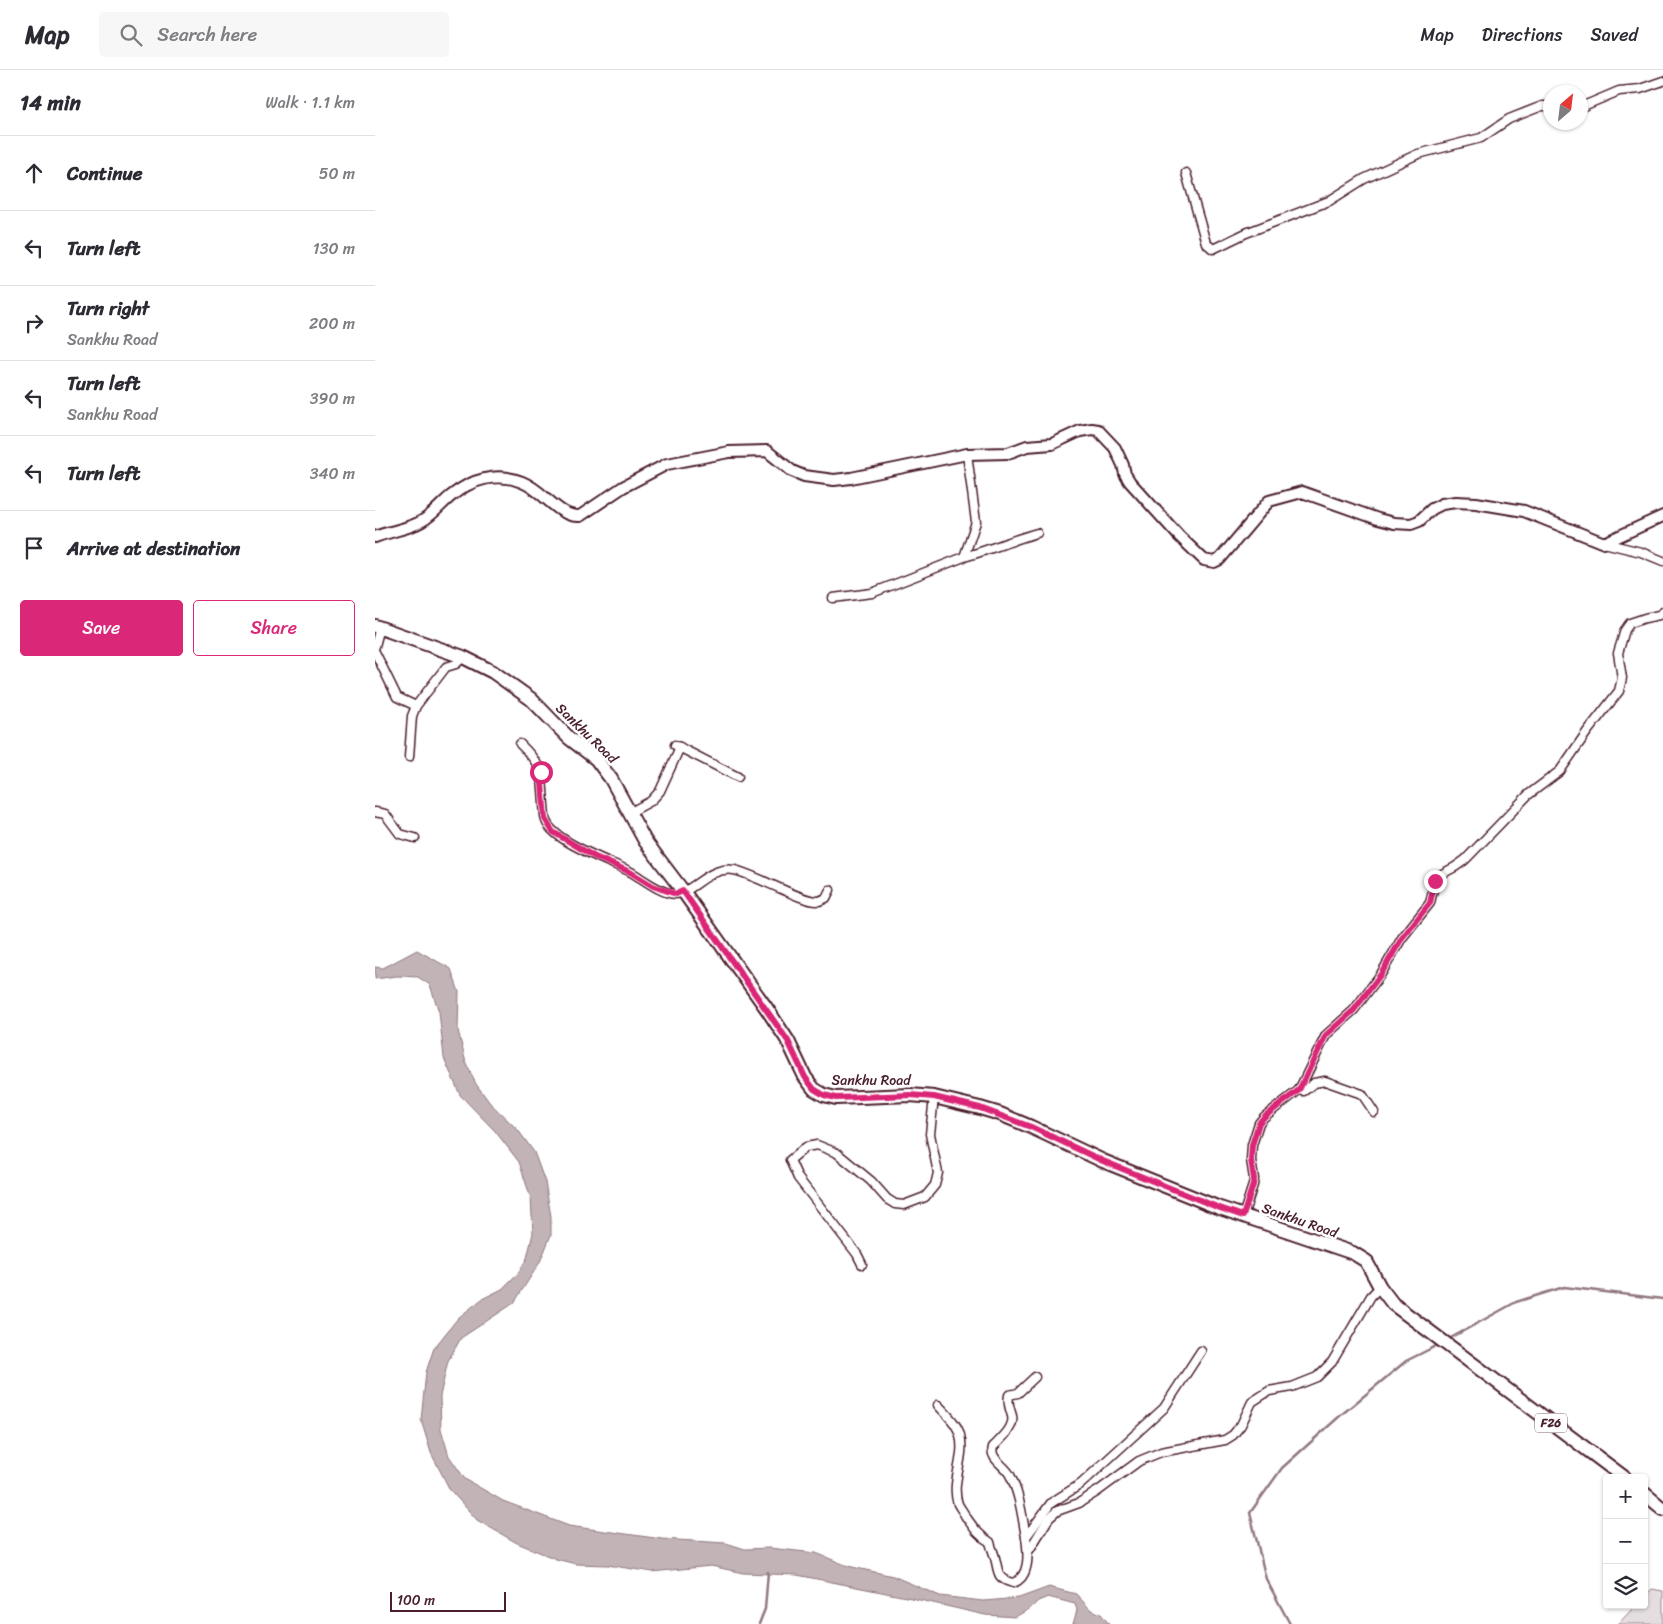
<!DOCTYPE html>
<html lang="en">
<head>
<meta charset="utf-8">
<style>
  body { margin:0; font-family:Sriracha,sans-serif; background:#f7f7f7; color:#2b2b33 }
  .controls { position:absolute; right:15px; bottom:15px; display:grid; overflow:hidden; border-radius:5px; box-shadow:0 1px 4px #0004 }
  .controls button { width:45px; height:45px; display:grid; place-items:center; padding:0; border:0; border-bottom:1px solid #e1e1e2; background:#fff; color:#2b2b33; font:25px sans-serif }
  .compass { position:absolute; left:1168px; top:15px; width:45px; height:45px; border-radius:50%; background:#fff; box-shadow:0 1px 4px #0004; rotate:28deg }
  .scale { position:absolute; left:15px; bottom:12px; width:116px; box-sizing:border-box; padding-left:5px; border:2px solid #4a1f2b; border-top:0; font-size:14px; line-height:18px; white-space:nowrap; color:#4a1f2b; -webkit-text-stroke:4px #fff; paint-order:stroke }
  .stop { position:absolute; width:15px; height:15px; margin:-11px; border:4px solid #db2777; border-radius:50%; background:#fff }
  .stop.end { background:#db2777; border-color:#fff; box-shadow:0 1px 5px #0008 }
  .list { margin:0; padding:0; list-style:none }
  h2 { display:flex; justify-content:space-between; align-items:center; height:65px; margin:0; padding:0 20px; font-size:21px }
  h2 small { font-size:16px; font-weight:400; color:#7c7c81 }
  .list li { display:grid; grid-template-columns:32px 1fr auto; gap:15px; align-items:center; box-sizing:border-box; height:75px; padding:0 20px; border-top:1px solid #e1e1e2 }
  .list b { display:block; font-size:19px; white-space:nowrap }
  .list p { margin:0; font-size:16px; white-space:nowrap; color:#7c7c81 }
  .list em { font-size:16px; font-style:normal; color:#7c7c81 }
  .actions { display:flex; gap:10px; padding:15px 20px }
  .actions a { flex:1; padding:11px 0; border:1px solid #db2777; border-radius:5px; text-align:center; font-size:18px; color:#db2777 }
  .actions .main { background:#db2777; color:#fff }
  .icon { flex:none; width:28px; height:28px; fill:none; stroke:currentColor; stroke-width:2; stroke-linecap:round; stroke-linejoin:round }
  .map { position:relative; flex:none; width:1288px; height:1554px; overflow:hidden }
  header { display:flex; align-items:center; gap:30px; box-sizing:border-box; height:70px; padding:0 25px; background:#fff; border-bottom:1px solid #e1e1e2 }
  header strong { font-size:24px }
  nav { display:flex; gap:28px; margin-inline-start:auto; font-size:18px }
  .search { width:350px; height:45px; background:#f7f7f7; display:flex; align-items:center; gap:12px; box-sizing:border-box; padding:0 18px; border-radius:5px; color:#7c7c81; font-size:19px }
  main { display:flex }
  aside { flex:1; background:#fff }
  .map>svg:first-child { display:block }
  .green { fill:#e5dee0; stroke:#987e86 }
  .water { fill:#c1b3b6; stroke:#91787e }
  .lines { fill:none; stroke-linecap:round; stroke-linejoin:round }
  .stream { stroke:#91787e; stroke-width:2.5 }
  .minor-casing { stroke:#4a1f2b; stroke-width:11 }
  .tertiary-casing { stroke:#4a1f2b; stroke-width:14 }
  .primary-casing { stroke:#4a1f2b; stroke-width:16 }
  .minor { stroke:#fff; stroke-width:8 }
  .tertiary { stroke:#fff; stroke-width:10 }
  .primary { stroke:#fff; stroke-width:12 }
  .route { stroke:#db2777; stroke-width:6 }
  .labels { text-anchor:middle; stroke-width:5; stroke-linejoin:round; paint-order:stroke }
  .shield { fill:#fff; stroke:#80626b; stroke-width:1 }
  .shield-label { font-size:12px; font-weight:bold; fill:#4a1f2b }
  .street-label { font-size:14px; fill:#4a1f2b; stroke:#fff }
</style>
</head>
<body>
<header>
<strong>Map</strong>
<div class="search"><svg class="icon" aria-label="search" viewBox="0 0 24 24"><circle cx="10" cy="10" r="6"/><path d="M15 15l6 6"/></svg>Search here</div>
<nav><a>Map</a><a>Directions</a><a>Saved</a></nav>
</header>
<main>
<aside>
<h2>14 min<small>Walk · 1.1 km</small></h2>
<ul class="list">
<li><svg class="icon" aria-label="ahead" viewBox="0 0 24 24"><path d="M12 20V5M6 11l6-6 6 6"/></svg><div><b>Continue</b></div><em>50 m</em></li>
<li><svg class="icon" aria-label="left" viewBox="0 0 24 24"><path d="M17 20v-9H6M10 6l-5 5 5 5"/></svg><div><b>Turn left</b></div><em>130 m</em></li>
<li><svg class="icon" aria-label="right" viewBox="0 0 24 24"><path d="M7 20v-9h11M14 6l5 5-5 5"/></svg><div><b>Turn right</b><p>Sankhu Road</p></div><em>200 m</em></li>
<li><svg class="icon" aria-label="left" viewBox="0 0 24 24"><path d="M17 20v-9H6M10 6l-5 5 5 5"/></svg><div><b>Turn left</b><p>Sankhu Road</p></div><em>390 m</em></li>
<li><svg class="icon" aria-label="left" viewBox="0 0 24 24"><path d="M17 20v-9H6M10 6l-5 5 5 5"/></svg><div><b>Turn left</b></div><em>340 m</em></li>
<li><svg class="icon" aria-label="arrive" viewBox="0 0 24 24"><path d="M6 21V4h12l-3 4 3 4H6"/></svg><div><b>Arrive at destination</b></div></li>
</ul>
<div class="actions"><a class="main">Save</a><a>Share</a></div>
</aside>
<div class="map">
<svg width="1288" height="1554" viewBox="0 0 1288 1554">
  <rect width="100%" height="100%" fill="#fff"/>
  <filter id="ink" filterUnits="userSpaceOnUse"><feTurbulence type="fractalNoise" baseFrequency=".02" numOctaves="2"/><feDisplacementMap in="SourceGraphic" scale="10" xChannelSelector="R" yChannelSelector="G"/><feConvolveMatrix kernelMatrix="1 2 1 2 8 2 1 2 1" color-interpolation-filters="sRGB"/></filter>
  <g filter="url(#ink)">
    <path class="green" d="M1277 1519 1288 1521V1554H1243L1261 1535H1269V1527Z"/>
    <path class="water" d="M42 880 76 899 84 922 83 960 91 993 101 1014 115 1033 143 1060 159 1082 170 1112 176 1146V1165L165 1192 139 1233 86 1268 73 1291 65 1326 66 1359 74 1386 90 1409 128 1431 194 1456 287 1469 351 1473 370 1479 394 1478 441 1483 473 1496 518 1506 565 1526 608 1531 644 1528 674 1517 701 1524 715 1539 726 1544 734 1554H698L702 1540 700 1534 673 1527 663 1531 656 1538 640 1547 610 1545 536 1528 422 1505 368 1503 336 1496 277 1502 232 1495 201 1494 181 1489 142 1473 102 1450 75 1420 56 1383 46 1350 51 1302 59 1278 83 1248 107 1229 127 1219 143 1203 152 1188 158 1163 156 1129 144 1092 120 1061 85 1025 69 988 64 942 55 915 43 907 22 906 0 909V897L8 898Z"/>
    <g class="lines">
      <g class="stream">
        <path d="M1072 1270 1141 1232 1189 1217 1288 1229"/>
        <path d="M384 1554 390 1539 393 1502"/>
        <path d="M915 1554 891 1509 875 1443 907 1398 966 1345 1031 1291 1065 1274"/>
      </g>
      <defs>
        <g id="minor">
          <path d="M1206 37 1244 21 1265 19 1288 11"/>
          <path d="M811 103 831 173 838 179 871 163 954 131 989 109 1043 84 1106 68 1134 49 1167 36H1176"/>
          <path d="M1229 473 1266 482 1288 491"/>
          <path d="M589 487C614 480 637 470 662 463"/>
          <path d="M458 528 497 523 589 487 601 452 592 384"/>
          <path d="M0 576 5 557"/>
          <path d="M0 582 22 627 41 636"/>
          <path d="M145 674C169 697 167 704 169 735 170 741 169 748 172 753 182 773 236 792 256 802 268 809 287 824 300 824 317 824 333 796 359 800 380 804 428 833 444 831 447 830 449 829 451 828L455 820"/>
          <path d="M300 675 363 707"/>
          <path d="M34 687 37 646 41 636 71 597 81 594 88 587"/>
          <path d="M0 742 10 744 25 764 40 768"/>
          <path d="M254 743 276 731 285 721 305 677"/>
          <path d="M924 1020 929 1021 939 1013 950 1011 987 1024 999 1042"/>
          <path d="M868 1146 878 1115 879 1109 876 1090 877 1075 884 1053 889 1047 924 1020 951 965 979 940 1006 904 1027 868 1055 833 1060 811 1063 806 1080 797 1090 790 1153 725 1185 701 1212 662 1244 621 1247 608 1243 583 1250 560 1255 553 1270 548 1284 545 1288 542"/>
          <path d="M487 1194 482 1184 423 1108 415 1090 431 1077 442 1075 462 1083 496 1111 512 1129 520 1134 529 1135 550 1127 560 1115 563 1103 555 1064 559 1027"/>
          <path d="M563 1335C571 1344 582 1353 585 1365 591 1388 575 1412 583 1434 585 1438 589 1443 591 1447 598 1457 604 1466 615 1472 616 1477 619 1483 620 1488 624 1502 621 1509 638 1513 656 1507 653 1481 651 1467L676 1433 706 1414 789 1338 826 1281"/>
          <path d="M651 1467C647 1446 645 1425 635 1405 630 1395 614 1389 618 1377 626 1369 640 1357 637 1346 635 1338 632 1334 634 1325L643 1323 660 1307"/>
          <path d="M653 1482 674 1448 682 1441 704 1433 723 1421 764 1391 786 1382 850 1370 858 1365 866 1355 877 1332 894 1321 917 1317 942 1307 957 1292 996 1226 1005 1217"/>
        </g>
        <path id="tertiary" d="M0 467C15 461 34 459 47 451 59 444 66 434 76 426 97 409 122 402 147 412 170 421 182 447 205 446L248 417 292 394 354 382 392 381 417 401 429 406 459 410 476 408 592 384 633 383 652 376 677 374 705 361 717 359 723 360 740 378 748 395 750 404 755 412 804 466 829 490 839 492 845 489 894 431 927 422 1003 449 1019 453 1036 454 1044 451 1057 439 1067 434 1081 432 1101 433 1149 441 1229 473 1288 446"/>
        <g id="primary">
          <path d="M0 556 88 587 118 602 156 629 194 668 221 689 236 709 270 771 308 821 392 939 413 971 430 1007 439 1019 449 1025 461 1028 535 1025 559 1027 605 1038 625 1044 656 1057 728 1091 842 1137 978 1183 991 1191 1005 1217 1018 1234 1250 1408"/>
          <path d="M1269 1423 1288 1439"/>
        </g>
      </defs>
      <use href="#minor" class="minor-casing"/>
      <use href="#tertiary" class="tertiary-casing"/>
      <use href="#primary" class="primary-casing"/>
      <use href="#minor" class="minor"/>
      <use href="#tertiary" class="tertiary"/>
      <use href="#primary" class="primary"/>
    </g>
  </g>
  <g class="lines" filter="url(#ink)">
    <path class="route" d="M166 702 170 749 178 762 220 787 255 802 278 816 301 824 308 821 413 971 430 1007 439 1019 449 1025 461 1028 535 1025 559 1027 605 1038 656 1057 728 1091 842 1137 868 1146 878 1115 879 1109 876 1090 877 1075 884 1053 890 1046 924 1020 951 965 979 940 1006 904 1027 868 1055 833 1060 811"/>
  </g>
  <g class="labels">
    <rect class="shield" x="1160" y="1343.5" width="32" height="19" rx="4"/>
    <g class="shield-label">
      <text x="1176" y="1357">F26</text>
    </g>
    <g class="street-label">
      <text transform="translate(212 663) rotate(44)" y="5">Sankhu Road</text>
      <text x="496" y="1015">Sankhu Road</text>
      <text transform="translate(925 1150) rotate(19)" y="5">Sankhu Road</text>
    </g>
  </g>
</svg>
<div class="controls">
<button>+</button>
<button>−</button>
<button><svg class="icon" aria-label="layers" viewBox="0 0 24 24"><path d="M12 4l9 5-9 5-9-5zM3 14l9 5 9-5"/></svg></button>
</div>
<svg class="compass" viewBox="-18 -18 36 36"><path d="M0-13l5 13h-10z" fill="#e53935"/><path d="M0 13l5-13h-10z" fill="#7c7c81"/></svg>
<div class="scale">100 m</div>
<div class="stop" style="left:166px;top:702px"></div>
<div class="stop end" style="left:1060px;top:811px"></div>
</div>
</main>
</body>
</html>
